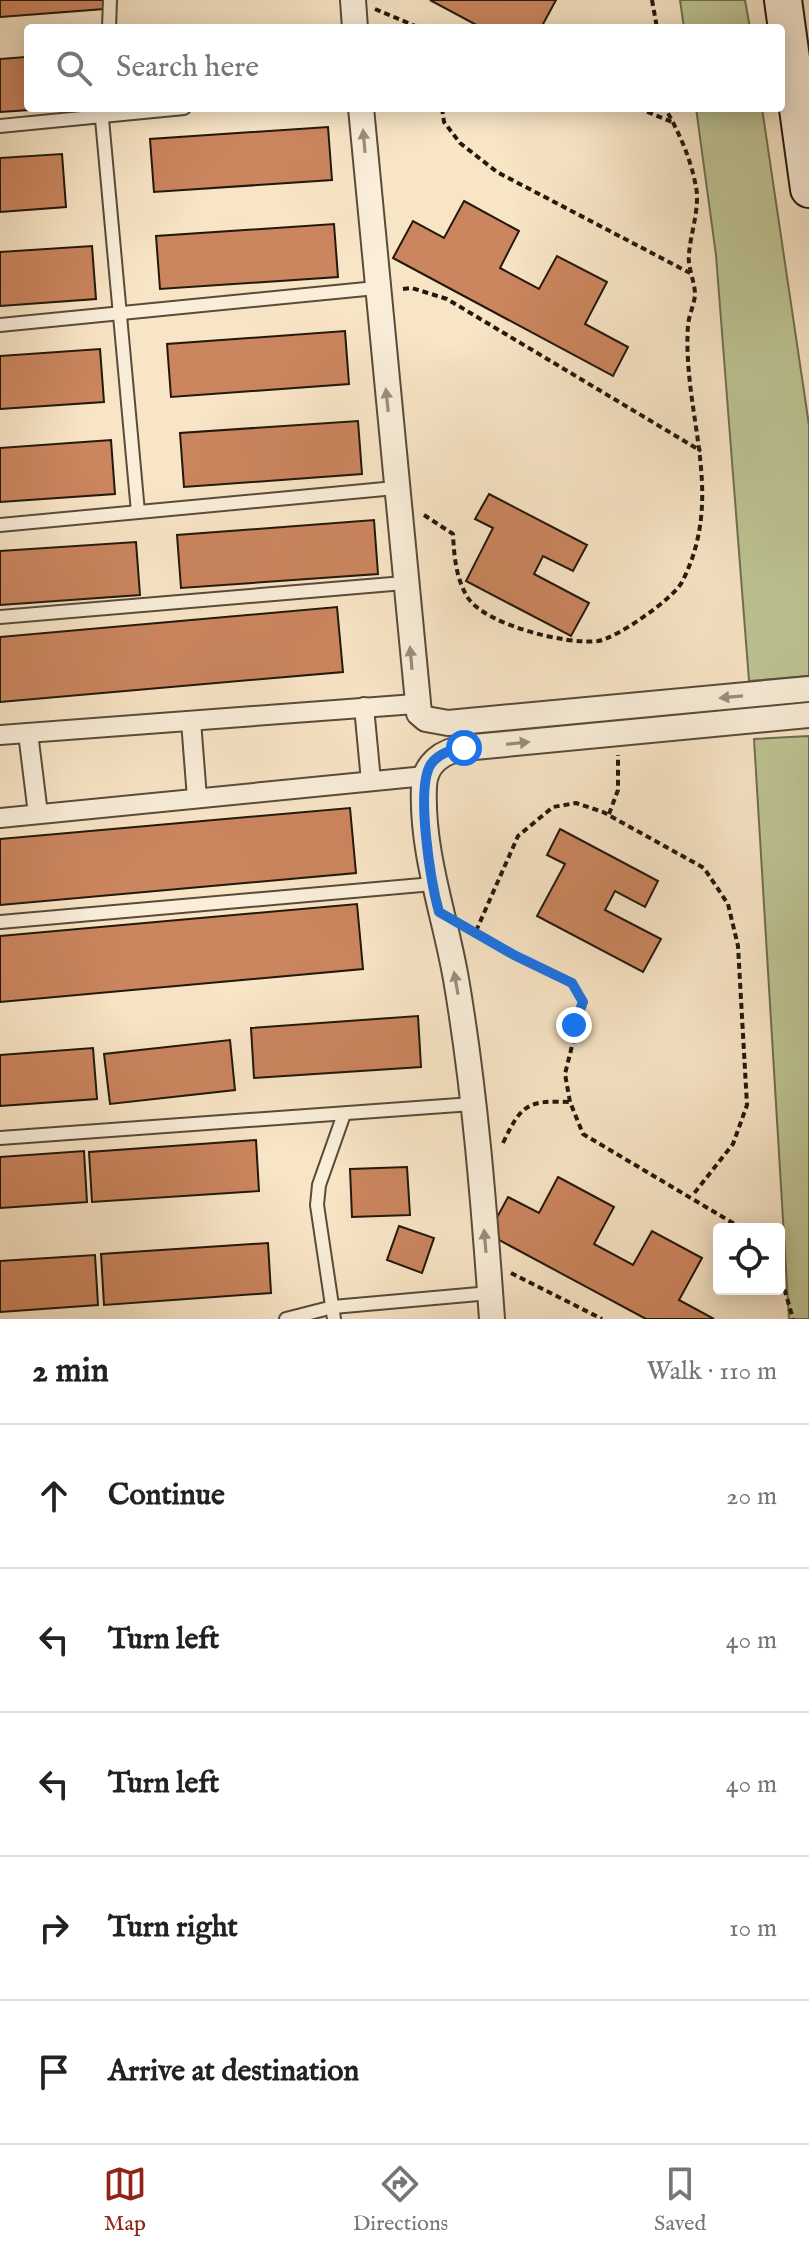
<!DOCTYPE html>
<html lang="en">
<head>
<meta charset="utf-8">
<style>
  body { margin:0; font-family:"IM FELL English",serif; background:#f6f6f6; color:#222 }
  .controls { position:absolute; right:24px; bottom:24px; display:grid; overflow:hidden; border-radius:8px; box-shadow:0 4px 20px #0003 }
  .controls button { width:72px; height:72px; display:grid; place-items:center; padding:0; border:0; border-bottom:2px solid #e0e0e0; background:#fff; color:#222; font:40px sans-serif }
  .stop { position:absolute; width:24px; height:24px; margin:-18px; border:6px solid #1a73e8; border-radius:50%; background:#fff }
  .stop.end { background:#1a73e8; border-color:#fff; box-shadow:0 2px 8px #0008 }
  .list { margin:0; padding:0; list-style:none }
  h2 { display:flex; justify-content:space-between; align-items:center; height:104px; margin:0; padding:0 32px; font-size:34px }
  h2 small { font-size:26px; font-weight:400; color:#767676 }
  .list li { display:grid; grid-template-columns:52px 1fr auto; gap:24px; align-items:center; box-sizing:border-box; height:144px; padding:0 32px; border-top:2px solid #e0e0e0 }
  .list b { display:block; font-size:30px; white-space:nowrap }
  .list em { font-size:26px; font-style:normal; color:#767676 }
  .icon { flex:none; width:44px; height:44px; fill:none; stroke:currentColor; stroke-width:2; stroke-linecap:round; stroke-linejoin:round }
  .map { position:relative; flex:none; width:809px; height:1319px; overflow:hidden }
  .search { position:absolute; background:#fff; box-shadow:0 4px 20px #0003; left:24px; right:24px; top:24px; height:88px; display:flex; align-items:center; gap:20px; box-sizing:border-box; padding:0 28px; border-radius:8px; color:#767676; font-size:30px }
  .sheet { height:824px; background:#fff }
  nav { display:flex; justify-content:space-around; align-items:center; box-sizing:border-box; height:112px; border-top:2px solid #e0e0e0; background:#fff; font-size:22px; color:#767676 }
  nav a { display:grid; justify-items:center; gap:4px }
  nav .on { color:#8f2418 }
  .map>svg:first-child { display:block }
  .green { fill:#bec494; stroke:#706e50; stroke-width:2 }
  .building { fill:#cb855f; stroke:#22180b; stroke-width:2 }
  .lines { fill:none; stroke-linecap:round; stroke-linejoin:round }
  .service-casing { stroke:#584b3a; stroke-width:16 }
  .pedestrian-casing { stroke:#584b3a; stroke-width:22 }
  .minor-casing { stroke:#584b3a; stroke-width:28 }
  .secondary-casing { stroke:#22180b; stroke-width:40 }
  .path { stroke:#22180b; stroke-width:4; stroke-dasharray:6 4; stroke-linecap:butt }
  .service { stroke:#faeeda; stroke-width:12 }
  .pedestrian { stroke:#faeeda; stroke-width:18 }
  .minor { stroke:#faeeda; stroke-width:24 }
  .secondary { stroke:#faeeda; stroke-width:36 }
  .oneway { fill:#998e7d }
  .route { stroke:#1a73e8; stroke-width:10 }
</style>
</head>
<body>
<div class="map">
<svg width="809" height="1319" viewBox="0 0 809 1319">
  <rect width="100%" height="100%" fill="#f8e5c6"/>
  <filter id="stains"><feTurbulence type="fractalNoise" baseFrequency=".0025" numOctaves="4"/><feColorMatrix values="0 0 0 0 .2 0 0 0 0 .09 0 0 0 0 .02 0 0 0 .5 -.17"/></filter>
  <radialGradient id="worn" r=".72"><stop offset=".6" stop-color="#630" stop-opacity="0"/><stop offset="1" stop-color="#630" stop-opacity=".3"/></radialGradient>
  <g class="green">
    <path d="M680 0H745L750 28H684Z"/>
    <path d="M696 108H762L809 425V676L749 681 716 255Z"/>
    <path d="M809 736V1319H789L754 739Z"/>
  </g>
  <g class="building">
    <path d="M0 0H103L104 9 0 17Z"/>
    <path d="M430 0H556L543 24 550 28H482Z"/>
    <path d="M25 57 29 110 0 112V59Z"/>
    <path d="M328 127 332 180 154 192 150 139Z"/>
    <path d="M62 154 66 207 0 212V158Z"/>
    <path d="M464 201 519 231 500 268 539 289 557 256 607 282 585 324 628 347 613 376 393 258 413 221 444 238Z"/>
    <path d="M334 224 338 277 160 289 156 236Z"/>
    <path d="M92 246 96 299 0 306V252Z"/>
    <path d="M345 331 349 384 171 397 167 344Z"/>
    <path d="M100 349 104 402 0 409V356Z"/>
    <path d="M358 421 362 474 184 487 180 433Z"/>
    <path d="M111 440 115 494 0 502V448Z"/>
    <path d="M489 494 587 545 573 571 543 556 534 574 589 603 571 636 466 581 493 528 475 519Z"/>
    <path d="M374 520 378 574 181 588 177 535Z"/>
    <path d="M136 542 140 595 0 605V551Z"/>
    <path d="M337 607 343 672 0 702V637Z"/>
    <path d="M350 808 356 873 0 905V839Z"/>
    <path d="M560 829 658 881 645 907 615 891 605 910 661 939 643 972 537 916 565 864 547 855Z"/>
    <path d="M357 904 363 969 0 1002V936Z"/>
    <path d="M418 1016 421 1067 254 1078 251 1028Z"/>
    <path d="M230 1040 235 1090 110 1104 104 1054Z"/>
    <path d="M93 1048 97 1099 0 1106V1055Z"/>
    <path d="M256 1140 259 1191 92 1202 89 1152Z"/>
    <path d="M84 1151 87 1202 0 1208V1157Z"/>
    <path d="M407 1167 410 1215 352 1217 350 1169Z"/>
    <path d="M558 1177 614 1207 594 1244 633 1265 652 1231 702 1258 679 1300 714 1319H646L488 1234 508 1197 539 1213Z"/>
    <path d="M399 1226 434 1238 422 1273 387 1260Z"/>
    <path d="M268 1243 271 1293 104 1305 101 1254Z"/>
    <path d="M95 1255 98 1305 0 1312V1261Z"/>
  </g>
  <g class="lines">
    <defs>
      <g id="service">
        <path d="M109 28 110 0"/>
        <path d="M101 108 138 512"/>
        <path d="M0 126 184 108"/>
        <path d="M0 325 376 288"/>
        <path d="M0 525 395 488"/>
        <path d="M0 617 404 583"/>
        <path d="M0 922 433 884"/>
        <path d="M0 1138 472 1104"/>
        <path d="M286 1319 333 1307 490 1293"/>
        <path d="M334 1319 317 1205 319 1185 344 1114"/>
      </g>
      <g id="pedestrian">
        <path d="M364 707 371 781"/>
        <path d="M191 721 197 798"/>
        <path d="M28 733 38 814"/>
        <path d="M0 735 415 704"/>
        <path d="M0 818 425 776"/>
      </g>
      <g id="minor">
        <path d="M353 0 355 28"/>
        <path d="M361 108 419 713 426 719 448 723 809 689"/>
        <path d="M492 1319C484 1206 475 1090 456 979 445 915 421 852 424 786 425 763 443 751 464 748L809 715"/>
      </g>
      <path id="secondary" d="M783 0 809 189"/>
    </defs>
    <use href="#service" class="service-casing"/>
    <use href="#pedestrian" class="pedestrian-casing"/>
    <use href="#minor" class="minor-casing"/>
    <use href="#secondary" class="secondary-casing"/>
    <g class="path">
      <path d="M652 0 657 28"/>
      <path d="M375 9 420 28"/>
      <path d="M442 108 444 122 460 143 497 172 690 273"/>
      <path d="M638 108 672 122"/>
      <path d="M403 289 412 288 447 299 701 451"/>
      <path d="M424 515 453 534C454 556 456 579 468 598 486 625 567 645 598 641 617 638 673 599 682 582 727 494 682 415 688 325 689 315 694 305 695 295 695 281 687 267 689 253 691 232 700 207 696 187 691 159 679 132 665 108"/>
      <path d="M609 814 618 790V755"/>
      <path d="M474 930 514 955 572 983 583 1002 565 1074 570 1102 583 1134 743 1229"/>
      <path d="M476 931 518 836 553 807 576 803 603 812 704 868 728 904 738 946 747 1105 733 1144 692 1196"/>
      <path d="M503 1143C521 1105 527 1100 570 1102"/>
      <path d="M779 1270 793 1319"/>
      <path d="M511 1273 602 1319"/>
    </g>
    <use href="#service" class="service"/>
    <use href="#pedestrian" class="pedestrian"/>
    <use href="#minor" class="minor"/>
    <use href="#secondary" class="secondary"/>
  </g>
  <defs><path id="oneway-solid" d="M-6-.8H1V-3.2L6.5 0L1 3.2V.8H-6Z" transform="scale(2)"/></defs>
  <g class="oneway">
    <use href="#oneway-solid" transform="translate(364 141) rotate(-95)"/>
    <use href="#oneway-solid" transform="translate(387 400) rotate(-96)"/>
    <use href="#oneway-solid" transform="translate(411 658) rotate(-95)"/>
    <use href="#oneway-solid" transform="translate(731 697) rotate(175)"/>
    <use href="#oneway-solid" transform="translate(518 743) rotate(-6)"/>
    <use href="#oneway-solid" transform="translate(456 983) rotate(-100)"/>
    <use href="#oneway-solid" transform="translate(485 1241) rotate(-95)"/>
  </g>
  <g class="lines">
    <path class="route" d="M464 748C451 750 439 753 431 764 415 788 431 883 439 912L514 955 572 983 583 1002 574 1025"/>
  </g>
  <rect width="100%" height="100%" filter="url(#stains)"/>
  <rect width="100%" height="100%" fill="url(#worn)"/>
</svg>
<div class="controls">
<button><svg class="icon" aria-label="locate" viewBox="0 0 24 24"><circle cx="12" cy="12" r="6"/><path d="M12 2v4M12 18v4M2 12h4M18 12h4"/></svg></button>
</div>
<div class="stop" style="left:464px;top:748px"></div>
<div class="stop end" style="left:574px;top:1025px"></div>
<div class="search"><svg class="icon" aria-label="search" viewBox="0 0 24 24"><circle cx="10" cy="10" r="6"/><path d="M15 15l6 6"/></svg>Search here</div>
</div>
<section class="sheet">
<h2>2 min<small>Walk · 110 m</small></h2>
<ul class="list">
<li><svg class="icon" aria-label="ahead" viewBox="0 0 24 24"><path d="M12 20V5M6 11l6-6 6 6"/></svg><div><b>Continue</b></div><em>20 m</em></li>
<li><svg class="icon" aria-label="left" viewBox="0 0 24 24"><path d="M17 20v-9H6M10 6l-5 5 5 5"/></svg><div><b>Turn left</b></div><em>40 m</em></li>
<li><svg class="icon" aria-label="left" viewBox="0 0 24 24"><path d="M17 20v-9H6M10 6l-5 5 5 5"/></svg><div><b>Turn left</b></div><em>40 m</em></li>
<li><svg class="icon" aria-label="right" viewBox="0 0 24 24"><path d="M7 20v-9h11M14 6l5 5-5 5"/></svg><div><b>Turn right</b></div><em>10 m</em></li>
<li><svg class="icon" aria-label="arrive" viewBox="0 0 24 24"><path d="M6 21V4h12l-3 4 3 4H6"/></svg><div><b>Arrive at destination</b></div></li>
</ul>
</section>
<nav>
<a class="on"><svg class="icon" aria-label="map" viewBox="0 0 24 24"><path d="M3 6l6-2 6 2 6-2v14l-6 2-6-2-6 2zM9 4v14M15 6v14"/></svg>Map</a>
<a><svg class="icon" aria-label="directions" viewBox="0 0 24 24"><path d="M12 3l9 9-9 9-9-9zM9 14v-3h6M13 9l2 2-2 2"/></svg>Directions</a>
<a><svg class="icon" aria-label="saved" viewBox="0 0 24 24"><path d="M7 4h10v16l-5-4-5 4z"/></svg>Saved</a>
</nav>
</body>
</html>
